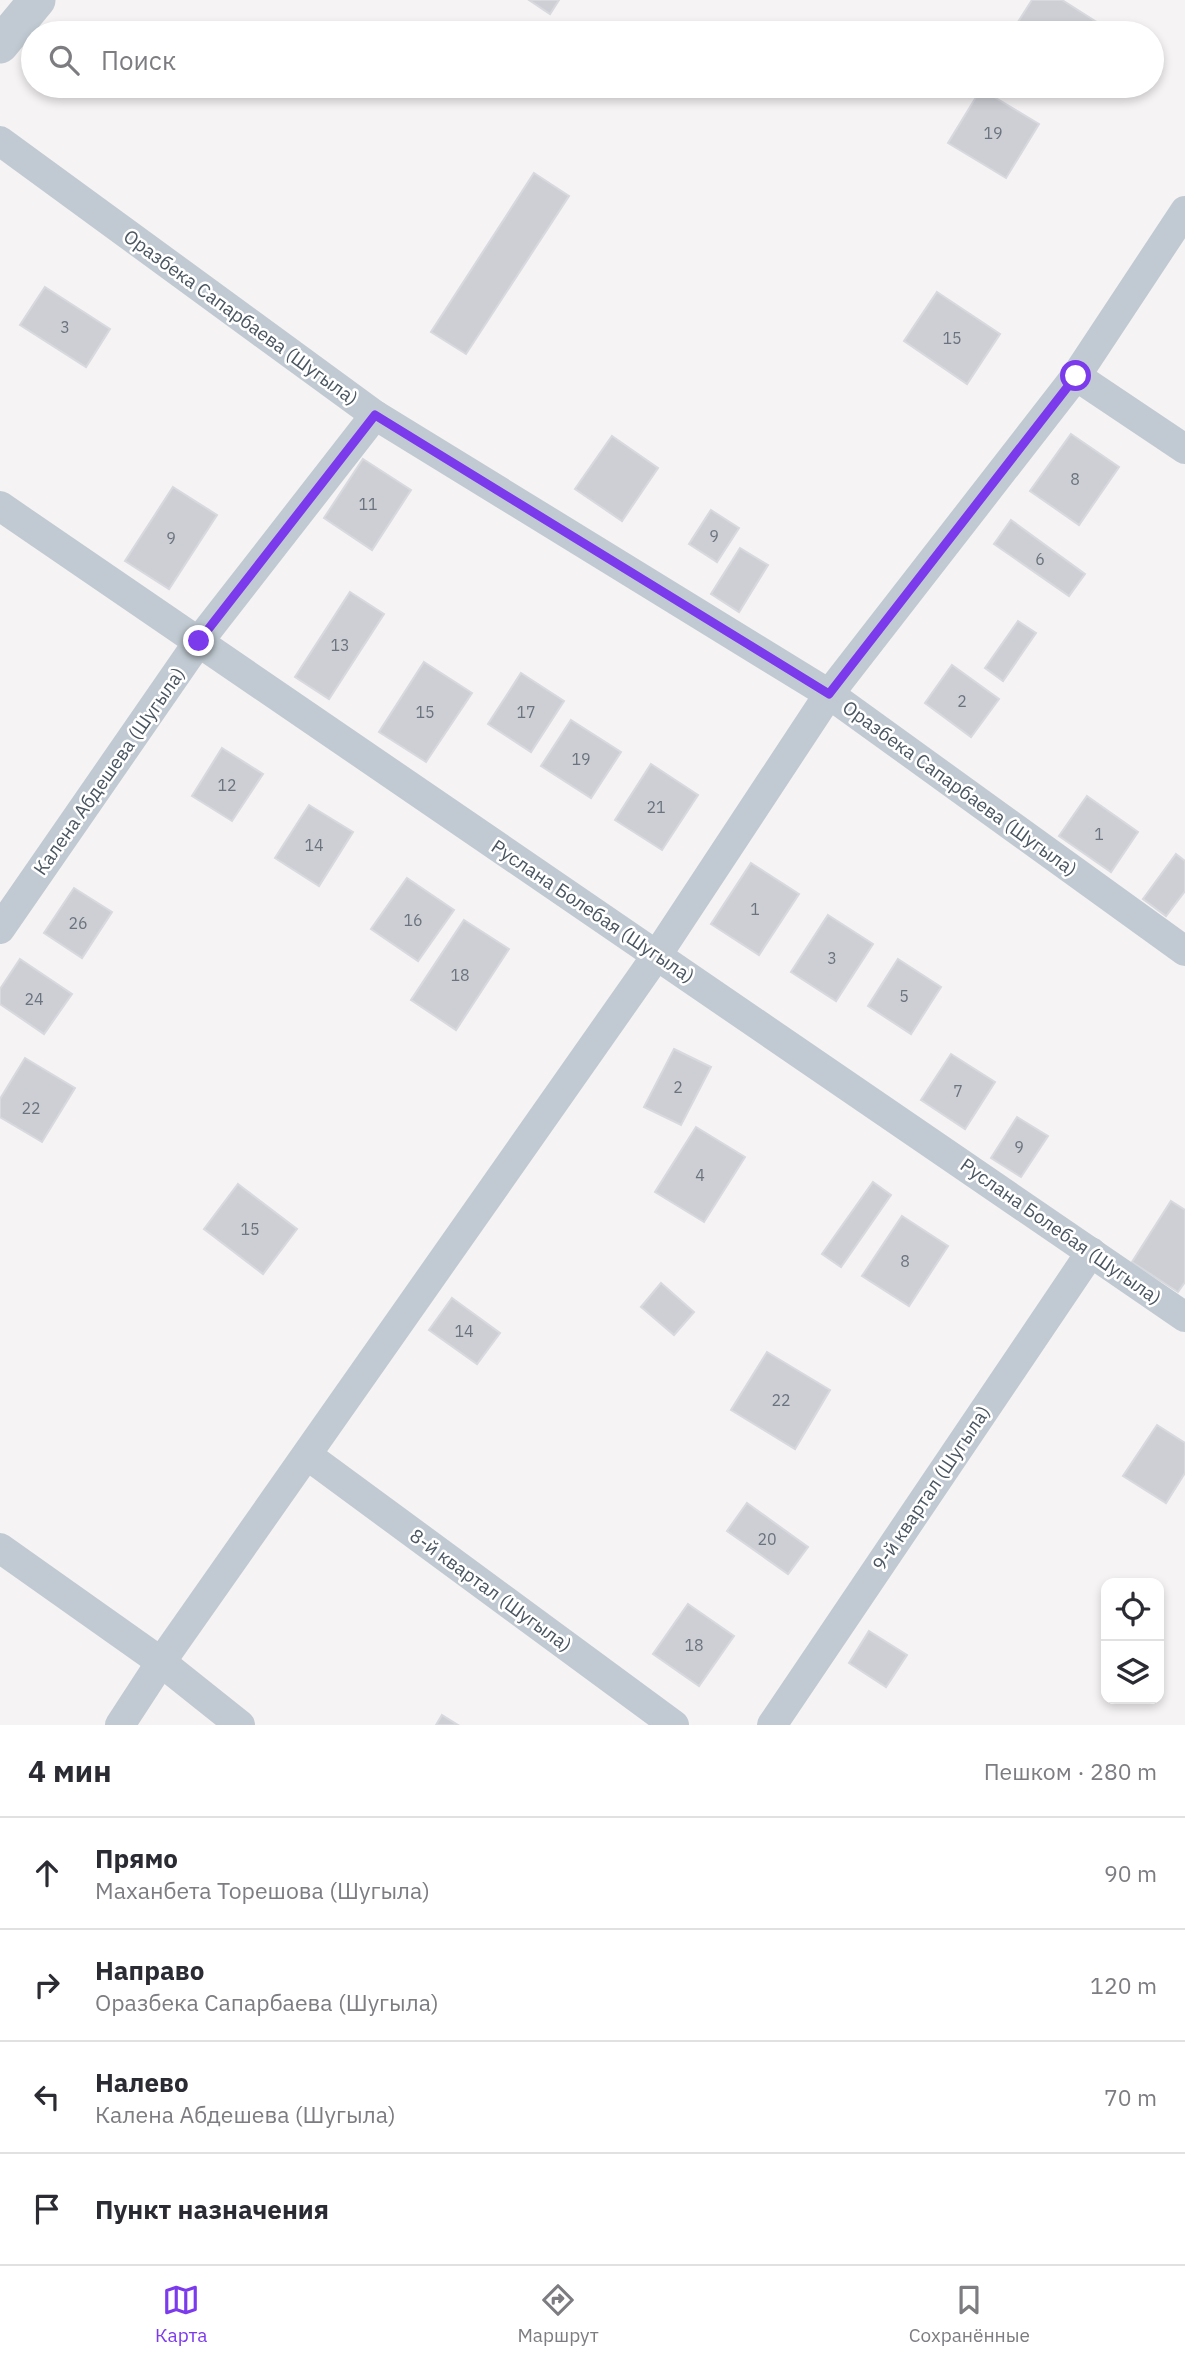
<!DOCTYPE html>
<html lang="ru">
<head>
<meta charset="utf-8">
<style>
  body { margin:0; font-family:"IBM Plex Sans",sans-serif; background:#f7f7f7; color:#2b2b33 }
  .controls { position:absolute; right:21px; bottom:21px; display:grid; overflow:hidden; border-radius:14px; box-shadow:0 4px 10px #0003 }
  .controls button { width:63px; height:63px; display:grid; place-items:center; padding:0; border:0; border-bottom:2px solid #e1e1e2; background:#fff; color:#2b2b33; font:35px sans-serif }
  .stop { position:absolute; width:21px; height:21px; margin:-16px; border:5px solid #7c3aed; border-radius:50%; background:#fff }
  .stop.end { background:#7c3aed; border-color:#fff; box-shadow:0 2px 7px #0008 }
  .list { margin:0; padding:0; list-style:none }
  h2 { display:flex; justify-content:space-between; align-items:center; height:91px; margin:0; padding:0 28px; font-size:30px }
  h2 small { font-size:23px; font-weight:400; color:#7c7c81 }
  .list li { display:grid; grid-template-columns:46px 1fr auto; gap:21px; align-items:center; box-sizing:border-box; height:112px; padding:0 28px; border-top:2px solid #e1e1e2 }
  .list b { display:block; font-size:26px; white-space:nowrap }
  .list p { margin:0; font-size:23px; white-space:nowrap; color:#7c7c81 }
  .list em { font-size:23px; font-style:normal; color:#7c7c81 }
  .icon { flex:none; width:38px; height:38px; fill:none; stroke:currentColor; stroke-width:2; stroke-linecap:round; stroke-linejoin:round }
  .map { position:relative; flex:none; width:1185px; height:1725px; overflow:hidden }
  .search { position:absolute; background:#fff; box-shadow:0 4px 10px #0003; left:21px; right:21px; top:21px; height:77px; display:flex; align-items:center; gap:18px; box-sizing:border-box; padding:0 24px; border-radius:38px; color:#7c7c81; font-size:26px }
  .sheet { height:539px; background:#fff }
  nav { display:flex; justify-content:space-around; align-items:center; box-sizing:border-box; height:98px; border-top:2px solid #e1e1e2; background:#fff; font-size:19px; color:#7c7c81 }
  nav a { display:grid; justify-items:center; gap:4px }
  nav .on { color:#7c3aed }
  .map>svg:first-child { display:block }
  .building { fill:#cdcfd5; stroke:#d7d9de; stroke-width:2 }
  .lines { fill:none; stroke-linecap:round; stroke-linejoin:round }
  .minor { stroke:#c1cad2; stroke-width:30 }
  .tertiary { stroke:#c1cad2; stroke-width:37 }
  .route { stroke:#7c3aed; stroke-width:9 }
  .labels { text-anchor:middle; stroke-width:5; stroke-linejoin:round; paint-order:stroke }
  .number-label { font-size:16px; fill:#6b747e }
  .street-label { font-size:19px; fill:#4a5661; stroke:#fff }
</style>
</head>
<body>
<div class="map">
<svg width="1185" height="1725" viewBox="0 0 1185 1725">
  <rect width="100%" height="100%" fill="#f5f3f3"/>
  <g class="building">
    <path d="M529 0H559L550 14Z"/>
    <path d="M1032 0H1062L1103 26 1099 33H1011Z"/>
    <path d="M981 89 1039 124 1006 178 948 143Z"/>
    <path d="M534 173 569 196 466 354 431 332Z"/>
    <path d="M45 287 110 329 86 367 20 325Z"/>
    <path d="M937 292 1000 334 967 384 904 341Z"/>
    <path d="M1071 434 1119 467 1079 525 1030 491Z"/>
    <path d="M612 436 658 468 622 521 575 489Z"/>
    <path d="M363 459 411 490 372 550 324 518Z"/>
    <path d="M173 487 217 515 169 589 125 561Z"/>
    <path d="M711 510 739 528 717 562 689 544Z"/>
    <path d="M1011 520 1085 574 1069 596 994 544Z"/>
    <path d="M740 548 768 565 739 612 711 594Z"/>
    <path d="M350 592 384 614 329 699 295 677Z"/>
    <path d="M1018 621 1036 633 1003 681 985 668Z"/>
    <path d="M424 662 472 693 426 762 379 732Z"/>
    <path d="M952 665 999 699 971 737 925 703Z"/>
    <path d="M521 673 564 701 531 752 488 724Z"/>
    <path d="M571 720 621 752 591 798 541 766Z"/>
    <path d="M222 748 263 774 232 821 192 796Z"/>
    <path d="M651 764 698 795 662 850 615 820Z"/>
    <path d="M1087 796 1138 832 1111 872 1059 836Z"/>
    <path d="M309 805 353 832 319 886 275 858Z"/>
    <path d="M1176 854 1185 861V891L1166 916 1143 899Z"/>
    <path d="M751 863 799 894 759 955 711 924Z"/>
    <path d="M407 878 454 910 418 961 371 929Z"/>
    <path d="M74 888 112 912 82 958 44 933Z"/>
    <path d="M828 915 873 944 836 1001 791 972Z"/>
    <path d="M464 920 509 949 456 1030 411 1000Z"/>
    <path d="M20 959 72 994 44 1034 0 1004V989Z"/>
    <path d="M898 959 941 987 911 1034 868 1006Z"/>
    <path d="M674 1049 711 1067 681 1125 644 1107Z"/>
    <path d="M951 1054 995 1082 965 1129 921 1100Z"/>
    <path d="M25 1058 75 1088 42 1142 0 1117V1099Z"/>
    <path d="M1017 1117 1048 1136 1021 1177 991 1158Z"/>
    <path d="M696 1127 745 1157 704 1222 655 1192Z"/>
    <path d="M873 1182 891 1195 841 1267 822 1254Z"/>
    <path d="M238 1184 297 1229 263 1274 204 1229Z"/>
    <path d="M1171 1201 1185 1210V1282L1178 1292 1132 1262Z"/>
    <path d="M902 1216 948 1246 909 1306 862 1276Z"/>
    <path d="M661 1283 694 1312 674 1335 641 1307Z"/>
    <path d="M452 1298 500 1333 477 1364 429 1330Z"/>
    <path d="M767 1352 830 1390 795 1449 731 1410Z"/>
    <path d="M1157 1425 1185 1443V1473L1166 1503 1123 1476Z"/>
    <path d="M747 1503 808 1547 788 1574 727 1531Z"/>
    <path d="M688 1604 734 1636 699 1686 653 1654Z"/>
    <path d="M869 1631 907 1655 886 1687 849 1663Z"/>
    <path d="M442 1715 458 1725H436Z"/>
  </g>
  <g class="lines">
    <g class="minor">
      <path d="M0 141 375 415 829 694 1185 951"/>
      <path d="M1076 376 1185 449"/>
      <path d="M0 506 1185 1317"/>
      <path d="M0 929 199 641 375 415"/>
      <path d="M307 1455 674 1725"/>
      <path d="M0 1548 161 1662 240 1725"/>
      <path d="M120 1725 161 1662 657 955 829 694 1076 376 1185 211"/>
      <path d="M772 1725 1091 1252"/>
    </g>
    <path class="tertiary" d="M0 45 37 0"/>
  </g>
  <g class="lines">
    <path class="route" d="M199 641 375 415 829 694 1076 376"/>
  </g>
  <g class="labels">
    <g class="number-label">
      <text x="993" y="139">19</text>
      <text x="65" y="333">3</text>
      <text x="952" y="344">15</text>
      <text x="1075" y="485">8</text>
      <text x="368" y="510">11</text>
      <text x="714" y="542">9</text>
      <text x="171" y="544">9</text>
      <text x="1040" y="565">6</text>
      <text x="340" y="651">13</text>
      <text x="962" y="707">2</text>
      <text x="425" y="718">15</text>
      <text x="526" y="718">17</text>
      <text x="581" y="765">19</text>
      <text x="227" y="791">12</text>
      <text x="656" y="813">21</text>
      <text x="1099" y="840">1</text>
      <text x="314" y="851">14</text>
      <text x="755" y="915">1</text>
      <text x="413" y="926">16</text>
      <text x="78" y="929">26</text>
      <text x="832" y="964">3</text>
      <text x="460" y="981">18</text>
      <text x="904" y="1002">5</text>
      <text x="34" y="1005">24</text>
      <text x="678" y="1093">2</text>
      <text x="958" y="1097">7</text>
      <text x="31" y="1114">22</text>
      <text x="1019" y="1153">9</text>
      <text x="700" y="1181">4</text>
      <text x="250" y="1235">15</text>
      <text x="905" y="1267">8</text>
      <text x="464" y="1337">14</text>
      <text x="781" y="1406">22</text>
      <text x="767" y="1545">20</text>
      <text x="694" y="1651">18</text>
    </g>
    <g class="street-label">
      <text transform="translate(241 317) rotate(36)" y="7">Оразбека Сапарбаева (Шугыла)</text>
      <text transform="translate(109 771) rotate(-55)" y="7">Калена Абдешева (Шугыла)</text>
      <text transform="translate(960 788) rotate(36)" y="7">Оразбека Сапарбаева (Шугыла)</text>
      <text transform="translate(593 911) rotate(34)" y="7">Руслана Болебая (Шугыла)</text>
      <text transform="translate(1061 1231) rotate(35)" y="7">Руслана Болебая (Шугыла)</text>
      <text transform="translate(931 1488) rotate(-56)" y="7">9-й квартал (Шугыла)</text>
      <text transform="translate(491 1590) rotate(36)" y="7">8-й квартал (Шугыла)</text>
    </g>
  </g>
</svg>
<div class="controls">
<button><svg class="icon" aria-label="locate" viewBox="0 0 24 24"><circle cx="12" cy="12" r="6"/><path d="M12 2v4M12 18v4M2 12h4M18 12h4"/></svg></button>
<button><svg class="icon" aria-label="layers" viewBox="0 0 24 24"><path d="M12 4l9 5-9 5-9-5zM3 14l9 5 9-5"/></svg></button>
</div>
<div class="stop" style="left:1076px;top:376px"></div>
<div class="stop end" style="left:199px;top:641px"></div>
<div class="search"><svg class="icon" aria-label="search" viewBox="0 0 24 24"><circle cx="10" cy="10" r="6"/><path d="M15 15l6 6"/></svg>Поиск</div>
</div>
<section class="sheet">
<h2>4 мин<small>Пешком · 280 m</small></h2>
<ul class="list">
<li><svg class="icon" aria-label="ahead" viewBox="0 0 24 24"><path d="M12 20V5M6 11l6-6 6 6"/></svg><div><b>Прямо</b><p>Маханбета Торешова (Шугыла)</p></div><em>90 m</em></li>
<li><svg class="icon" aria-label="right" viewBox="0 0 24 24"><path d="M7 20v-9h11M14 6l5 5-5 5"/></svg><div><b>Направо</b><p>Оразбека Сапарбаева (Шугыла)</p></div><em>120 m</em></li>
<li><svg class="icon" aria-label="left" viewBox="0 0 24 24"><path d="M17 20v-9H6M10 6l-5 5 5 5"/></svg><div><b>Налево</b><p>Калена Абдешева (Шугыла)</p></div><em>70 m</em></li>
<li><svg class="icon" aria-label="arrive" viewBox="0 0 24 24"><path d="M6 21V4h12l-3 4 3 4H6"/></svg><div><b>Пункт назначения</b></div></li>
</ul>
</section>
<nav>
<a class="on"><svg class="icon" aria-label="map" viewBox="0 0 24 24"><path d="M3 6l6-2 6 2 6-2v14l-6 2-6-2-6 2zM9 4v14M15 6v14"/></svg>Карта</a>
<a><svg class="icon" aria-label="directions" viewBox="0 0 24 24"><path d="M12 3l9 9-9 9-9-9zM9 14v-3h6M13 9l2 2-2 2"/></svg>Маршрут</a>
<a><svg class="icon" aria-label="saved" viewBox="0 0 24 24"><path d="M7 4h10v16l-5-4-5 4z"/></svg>Сохранённые</a>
</nav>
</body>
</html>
